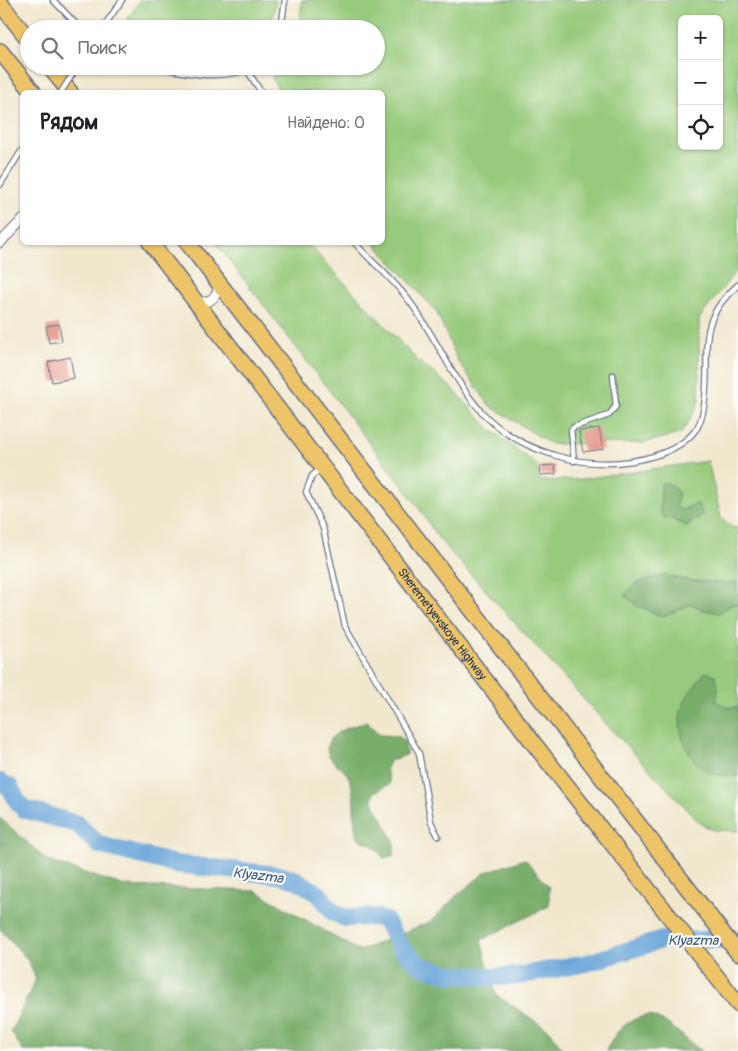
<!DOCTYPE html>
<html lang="ru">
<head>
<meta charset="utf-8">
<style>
  body { margin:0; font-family:Pangolin,sans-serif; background:#f6f6f6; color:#202124 }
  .controls { position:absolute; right:15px; top:15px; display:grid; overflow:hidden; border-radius:8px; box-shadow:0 1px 4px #0004 }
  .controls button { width:45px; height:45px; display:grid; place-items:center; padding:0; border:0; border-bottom:1px solid #e0e0e0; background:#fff; color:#202124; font:25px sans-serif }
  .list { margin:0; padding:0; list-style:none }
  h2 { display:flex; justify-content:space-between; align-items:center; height:65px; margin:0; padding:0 20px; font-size:21px }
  h2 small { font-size:16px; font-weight:400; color:#757577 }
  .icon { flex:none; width:28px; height:28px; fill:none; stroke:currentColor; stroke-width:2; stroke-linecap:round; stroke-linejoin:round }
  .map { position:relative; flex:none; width:738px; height:1051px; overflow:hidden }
  .search { position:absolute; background:#fff; box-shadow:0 1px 4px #0004; left:20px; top:20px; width:365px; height:55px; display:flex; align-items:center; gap:12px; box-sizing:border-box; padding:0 18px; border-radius:28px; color:#757577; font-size:19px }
  .panel { position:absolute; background:#fff; box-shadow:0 1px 4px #0004; left:20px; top:90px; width:365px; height:155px; border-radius:8px }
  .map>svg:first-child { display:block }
  .green { fill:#97ca7b; stroke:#597c6c; fill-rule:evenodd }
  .forest { fill:#79ae6b; stroke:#4a6e64 }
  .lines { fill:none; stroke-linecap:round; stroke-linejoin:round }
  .river { stroke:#68a4d9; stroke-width:18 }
  .building { fill:#e28b7e }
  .lane-casing { stroke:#666f85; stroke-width:7 }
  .street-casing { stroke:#666f85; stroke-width:11 }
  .primary-casing { stroke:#666f85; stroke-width:18 }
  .lane { stroke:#fff; stroke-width:4.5 }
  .street { stroke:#fff; stroke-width:9 }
  .primary { stroke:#eec469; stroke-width:15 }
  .lane-bridge-casing { stroke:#666f85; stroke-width:7; stroke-linecap:butt }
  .lane-bridge { stroke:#fff; stroke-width:4.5 }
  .labels { text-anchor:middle; stroke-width:4.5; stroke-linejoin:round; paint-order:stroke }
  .street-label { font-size:12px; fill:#1b2f5e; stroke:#fdfcf7 }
  .water-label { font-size:14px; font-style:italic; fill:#365889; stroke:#fdfcf7 }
</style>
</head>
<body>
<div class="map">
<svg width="738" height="1051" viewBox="0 0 738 1051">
  <rect width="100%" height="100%" fill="#fdfcf7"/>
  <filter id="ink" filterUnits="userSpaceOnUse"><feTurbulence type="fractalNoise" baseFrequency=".02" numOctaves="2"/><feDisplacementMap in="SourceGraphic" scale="10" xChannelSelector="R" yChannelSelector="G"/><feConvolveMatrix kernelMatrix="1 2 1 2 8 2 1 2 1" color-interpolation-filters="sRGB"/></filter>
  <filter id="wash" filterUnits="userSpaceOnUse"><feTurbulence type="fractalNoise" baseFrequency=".0096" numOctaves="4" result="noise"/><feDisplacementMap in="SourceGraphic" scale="20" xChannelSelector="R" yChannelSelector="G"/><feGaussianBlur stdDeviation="1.12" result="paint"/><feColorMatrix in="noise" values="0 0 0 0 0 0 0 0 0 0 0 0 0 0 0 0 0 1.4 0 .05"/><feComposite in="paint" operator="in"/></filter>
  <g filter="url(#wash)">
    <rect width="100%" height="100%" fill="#f1e7cd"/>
    <g class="green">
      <path d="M140 0H276L272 22 268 29H121Z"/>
      <path d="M302 0H738V268L699 319V401L690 420 680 434 642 443 551 444 489 405 458 361 436 311 374 243 382 242V92H280L272 78 278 66H376V29H299ZM682 19H719V146H682Z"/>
      <path d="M216 243H307L417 360 453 389 491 430 537 465 539 480 545 481 582 479 708 461 721 518 733 528 738 527V583L692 581 663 575 625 595 636 605 663 617 691 604 704 610 719 613 731 605 738 604 736 638 738 640V707L730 708 716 702 718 688 683 738C697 770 705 772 738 776V831L713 830 700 823 609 727 439 539 417 505ZM662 490 676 508 683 510 689 506 686 526 672 519 665 518 660 505Z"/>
    </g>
    <g class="forest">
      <path d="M661 483H668L679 493 676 508 683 510 697 503 701 508 702 516 686 526 672 519 665 518 660 512Z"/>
      <path d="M663 575 692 581 738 583V604L731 605 719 613 704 610 691 604 663 617 636 605 625 595 635 584Z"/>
      <path d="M705 672 715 675 718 688 716 702 730 708 738 707V776C730 775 719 776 711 773 690 766 676 732 681 711 684 698 697 683 705 672Z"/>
      <path d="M367 722 380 735 399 736 405 743 406 755 389 761 386 769 390 784 374 792 372 800 394 841V855L385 859C381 855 377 848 372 845 366 842 361 843 357 835 352 821 357 796 349 778 344 766 323 760 328 744 333 730 354 726 367 722Z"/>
      <path d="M0 818 48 861 125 886 256 891 359 951 432 921 457 895 486 872 525 859 549 887V906L481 940 496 995 550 1031 564 1051H23L11 1032 36 979 28 960 0 929Z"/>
      <path d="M650 1015 668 1024 701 1051H606C616 1030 627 1019 650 1015Z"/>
    </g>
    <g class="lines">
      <path class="river" d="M0 782 10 787 17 801 24 809 77 824 99 845 175 864 278 875 297 880 319 894 333 912 345 918 376 917 386 921 400 947 421 966 450 974 492 977 517 976 587 963 662 940H738"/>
    </g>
    <g id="blocks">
      <g class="building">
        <path d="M59 324 62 341 49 343 46 326Z"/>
        <path d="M70 357 74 378 52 382 48 362Z"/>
        <path d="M599 428 603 449 583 452 579 431Z"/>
        <path d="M555 465 556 474 541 475 540 466Z"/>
      </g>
    </g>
  </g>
  <g filter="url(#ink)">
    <use href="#blocks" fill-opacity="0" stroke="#666f85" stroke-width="1"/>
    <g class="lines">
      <defs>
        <g id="lane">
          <path d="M53 0 81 29"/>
          <path d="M102 29 122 0"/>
          <path d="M281 29 285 0"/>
          <path d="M153 66C185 73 216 80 247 70"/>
          <path d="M251 66 247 70 261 92"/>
          <path d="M0 185 22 150"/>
          <path d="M354 242C373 264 397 282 413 306 459 373 469 431 557 456 581 463 607 465 632 461 656 457 683 449 697 428 702 419 704 409 705 399 711 349 694 323 738 285"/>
          <path d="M574 461 571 430 574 427 609 415 616 406 613 375"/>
          <path d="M320 469 312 476 306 492 323 528 345 626 419 753 431 822 438 836"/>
        </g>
        <g id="street">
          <path d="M0 243 22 220"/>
          <path d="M195 299C205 306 214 300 218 290V283"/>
        </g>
        <g id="primary">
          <path d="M0 3 29 40"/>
          <path d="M0 51 33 92"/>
          <path d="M49 66 70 92"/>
          <path id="s1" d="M150 242 538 749 738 1004"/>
          <path d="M187 242 738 953"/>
        </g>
      </defs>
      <use href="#lane" class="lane-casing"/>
      <use href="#street" class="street-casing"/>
      <use href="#primary" class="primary-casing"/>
      <use href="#lane" class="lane"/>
      <use href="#street" class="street"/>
      <use href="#primary" class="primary"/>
      <defs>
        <path id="lane-bridge" d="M61 92 78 66"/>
      </defs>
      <use href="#lane-bridge" class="lane-bridge-casing"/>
      <use href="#lane-bridge" class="lane-bridge"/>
    </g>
  </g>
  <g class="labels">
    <g class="street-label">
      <text dy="4" stroke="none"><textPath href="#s1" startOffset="481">Sheremetyevskoye Highway</textPath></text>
    </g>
    <g class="water-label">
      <text transform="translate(258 875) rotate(7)" y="5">Klyazma</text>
      <text x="693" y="945">Klyazma</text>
    </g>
  </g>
</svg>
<div class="controls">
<button>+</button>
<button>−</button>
<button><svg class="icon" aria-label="locate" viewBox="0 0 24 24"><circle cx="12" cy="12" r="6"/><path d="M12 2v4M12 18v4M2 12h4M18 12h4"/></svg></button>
</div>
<div class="search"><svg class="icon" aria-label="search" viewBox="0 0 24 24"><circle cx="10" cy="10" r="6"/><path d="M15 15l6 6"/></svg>Поиск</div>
<section class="panel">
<h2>Рядом<small>Найдено: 0</small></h2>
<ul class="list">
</ul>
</section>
</div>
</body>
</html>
